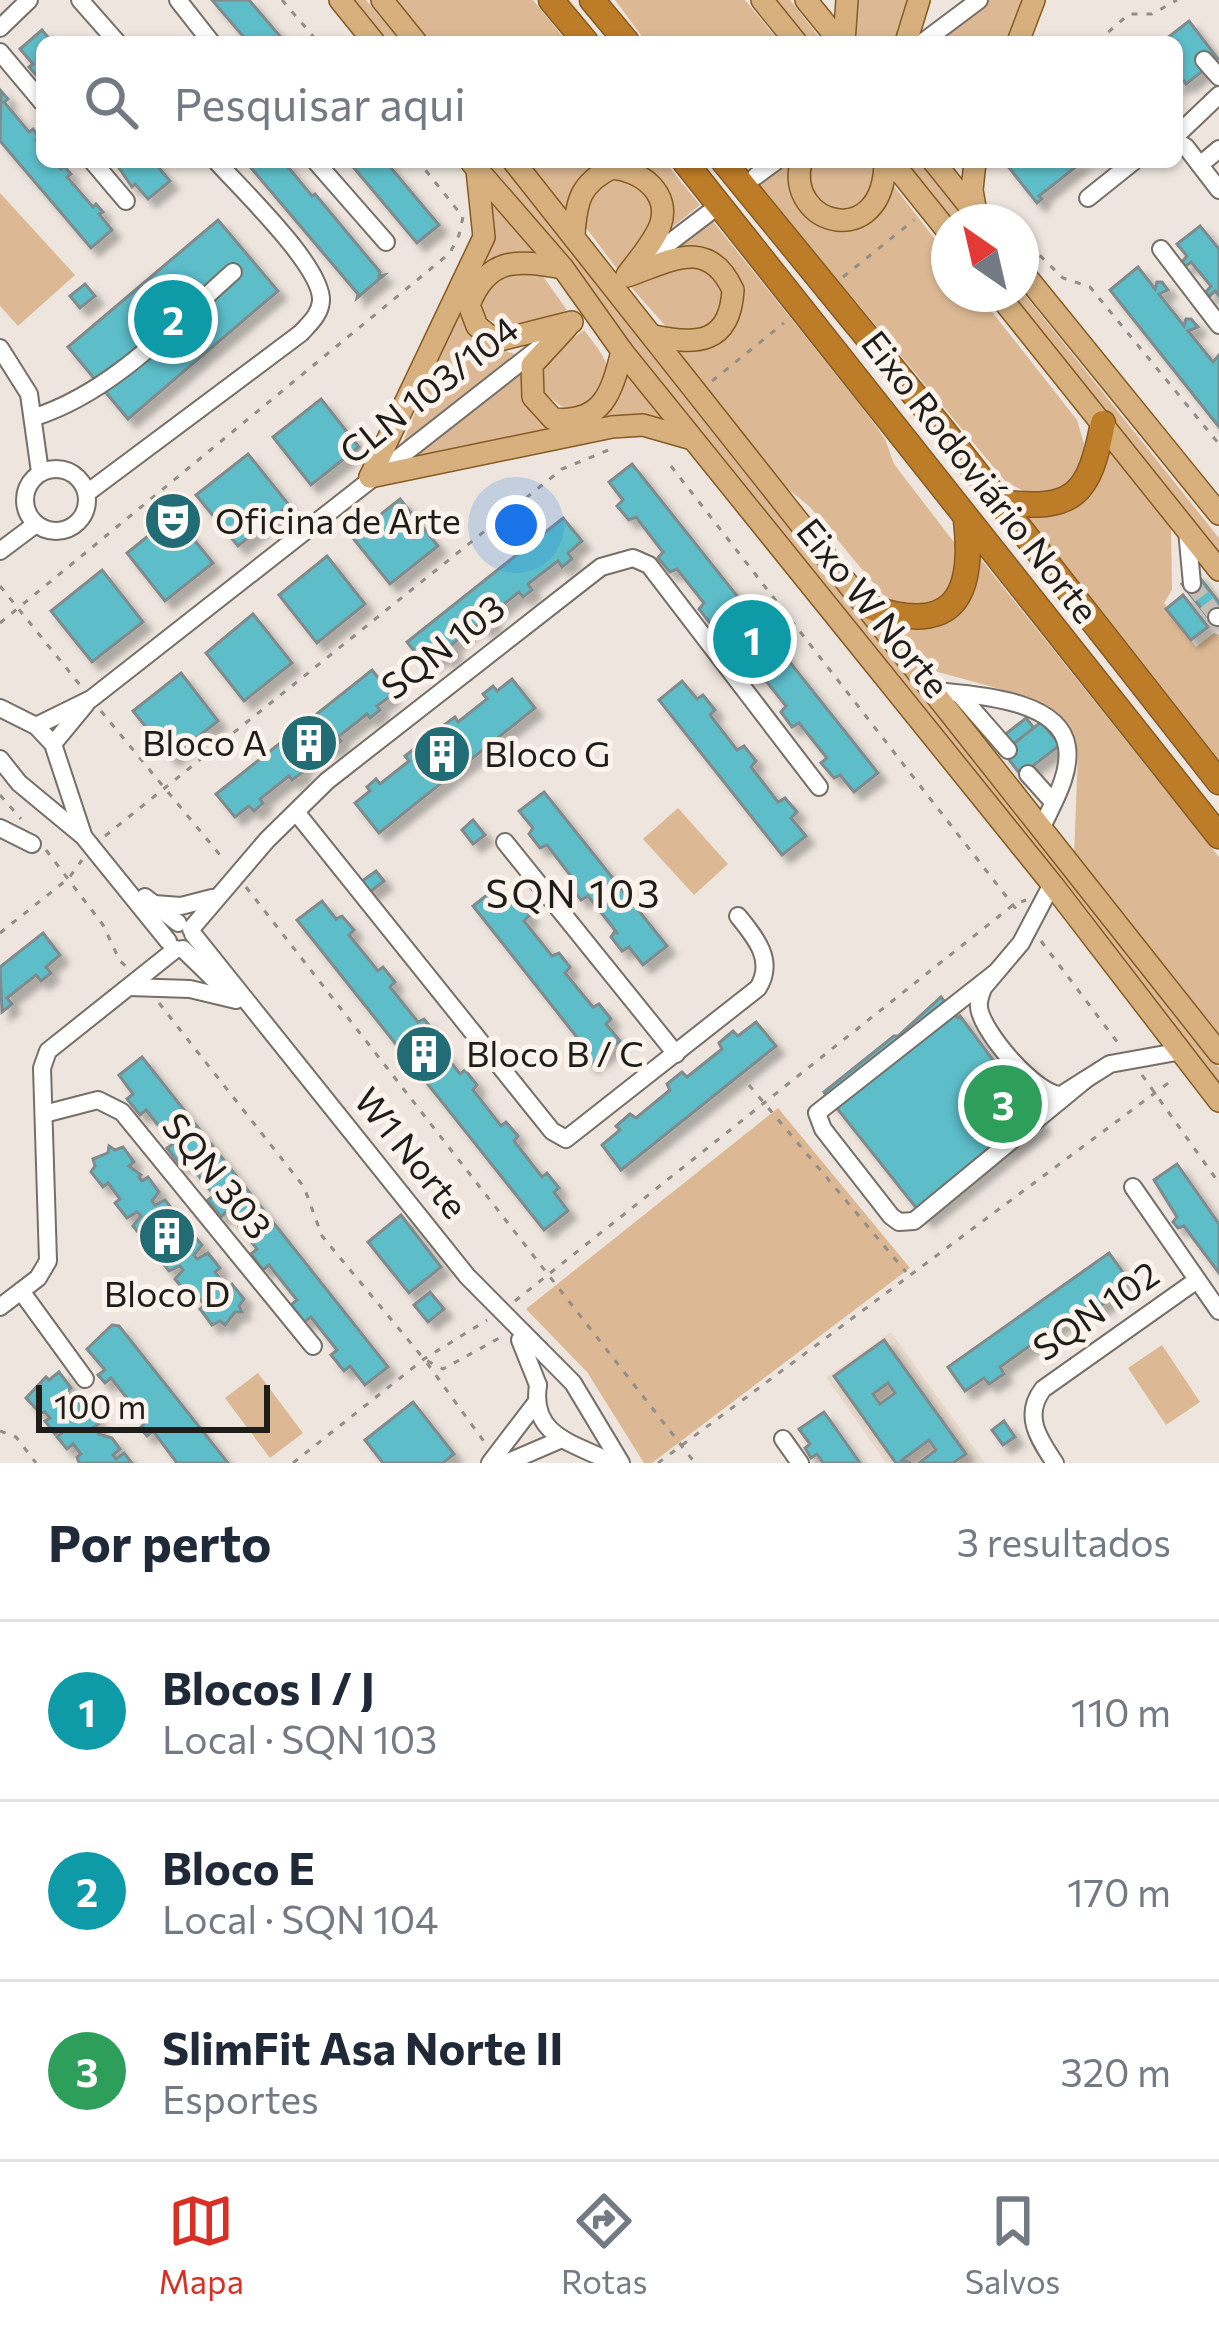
<!DOCTYPE html>
<html lang="pt">
<head>
<meta charset="utf-8">
<style>
  body { margin:0; font-family:Commissioner,sans-serif; background:#f6f6f7; color:#1f2937 }
  .compass { position:absolute; left:931px; top:204px; width:108px; height:108px; border-radius:50%; background:#fff; box-shadow:0 3px 9px #0004; rotate:326deg }
  .scale { position:absolute; left:36px; bottom:30px; width:234px; box-sizing:border-box; padding-left:12px; border:6px solid #1f1d1a; border-top:0; font-size:33px; line-height:42px; white-space:nowrap; color:#1f1d1a; -webkit-text-stroke:9px #fbf3ec; paint-order:stroke }
  .you { position:absolute; left:516px; top:525px; width:42px; height:42px; margin:-30px; border:9px solid #fff; border-radius:50%; background:#1a73e8; box-shadow:0 0 0 18px #1a73e833 }
  .badge { display:grid; place-items:center; width:78px; height:78px; border-radius:50%; background:#d93025; color:#fff; font-size:39px; font-weight:700 }
  .pin { position:absolute; translate:-50% -50%; border:6px solid #fff; box-shadow:0 3px 12px #0006 }
  .list { margin:0; padding:0; list-style:none }
  h2 { display:flex; justify-content:space-between; align-items:center; height:156px; margin:0; padding:0 48px; font-size:51px }
  h2 small { font-size:39px; font-weight:400; color:#747a83 }
  .list li { display:grid; grid-template-columns:78px 1fr auto; gap:36px; align-items:center; box-sizing:border-box; height:180px; padding:0 48px; border-top:3px solid #e0e1e3 }
  .list b { display:block; font-size:45px; white-space:nowrap }
  .list p { margin:0; font-size:39px; white-space:nowrap; color:#747a83 }
  .list em { font-size:39px; font-style:normal; color:#747a83 }
  .icon { flex:none; width:66px; height:66px; fill:none; stroke:currentColor; stroke-width:2; stroke-linecap:round; stroke-linejoin:round }
  .map { position:relative; flex:none; width:1219px; height:1463px; overflow:hidden }
  .search { position:absolute; background:#fff; box-shadow:0 3px 9px #0004; left:36px; right:36px; top:36px; height:132px; display:flex; align-items:center; gap:30px; box-sizing:border-box; padding:0 42px; border-radius:18px; color:#747a83; font-size:45px }
  .sheet { height:696px; background:#fff }
  nav { display:flex; justify-content:space-around; align-items:center; box-sizing:border-box; height:168px; border-top:3px solid #e0e1e3; background:#fff; font-size:33px; color:#747a83 }
  nav a { display:grid; justify-items:center; gap:6px }
  nav .on { color:#d93025 }
  .map>svg:first-child { display:block }
  .built { fill:#e7dacd }
  .green { fill:#dcb994 }
  .building { fill:#5dbeca; stroke:#808b8d; stroke-width:3; fill-rule:evenodd; filter:url(#shadow) }
  .lines { fill:none; stroke-linecap:round; stroke-linejoin:round }
  .minor-tunnel { stroke:#c5beb7; stroke-width:16; stroke-dasharray:16 8; stroke-linecap:butt }
  .minor-casing { stroke:#766f68; stroke-width:20 }
  .major-casing { stroke:#865b23; stroke-width:24 }
  .highway-casing { stroke:#865b23; stroke-width:27 }
  .path { stroke:#938e88; stroke-width:3; stroke-dasharray:6 9; stroke-linecap:butt }
  .minor { stroke:#fff; stroke-width:16 }
  .major { stroke:#d7b07e; stroke-width:21 }
  .highway { stroke:#bd7c28; stroke-width:24 }
  .labels { text-anchor:middle; stroke-width:10; stroke-linejoin:round; paint-order:stroke }
  .street-label { font-size:36px; fill:#1f1d1a; stroke:#fbf3ec }
  .poi-label { font-size:36px; fill:#1f1d1a; stroke:#fbf3ec; text-anchor:start }
  .neighbourhood-label { font-size:39px; letter-spacing:3px; fill:#1f1d1a; stroke:#fbf3ec }
</style>
</head>
<body>
<div class="map">
<svg width="1219" height="1463" viewBox="0 0 1219 1463">
  <defs>
    <filter id="shadow"><feDropShadow dx="8" dy="8" stdDeviation="3" flood-color="#0004"/></filter>
  </defs>
  <rect width="100%" height="100%" fill="#eee6de"/>
  <path class="built" d="M891 1332 985 1463H886L826 1377Z"/>
  <g class="green">
    <path d="M352 0H366L401 42H387Z"/>
    <path d="M389 0H533L567 42H424Z"/>
    <path d="M615 0H745L778 40 646 42Z"/>
    <path d="M776 0H790L823 42H810Z"/>
    <path d="M850 0H911L896 42H861L853 31Z"/>
    <path d="M987 0H1024L1008 42 937 39Z"/>
    <path d="M485 162H500L1219 1068V1088Z"/>
    <path d="M523 162H665L700 205 661 236 666 211 616 162 569 215Z"/>
    <path d="M784 162H792L830 224 890 181 949 257V294H978L1077 420 1085 447 1083 465 1074 479 1056 491 1032 495 1006 482 757 183Z"/>
    <path d="M806 162H874L876 174 865 202 844 213 818 206 804 168Z"/>
    <path d="M906 162H919L967 222H953Z"/>
    <path d="M618 175 649 191 653 220 617 269 584 225 585 195Z"/>
    <path d="M486 191 542 262 534 258 469 296 497 349 515 354 403 442 467 288Z"/>
    <path d="M0 193 75 275 18 326 0 306Z"/>
    <path d="M711 219 862 407 885 439 894 464 960 550 961 570 938 605 890 603 810 507 776 479 670 344 701 345 735 287 672 251Z"/>
    <path d="M685 261 711 271 724 295 717 318 702 331H670L629 285Z"/>
    <path d="M517 271 542 275 567 310 513 332 483 316 478 309 486 286Z"/>
    <path d="M1021 290 1219 538V556L1011 294H1021Z"/>
    <path d="M584 330C615 370 621 381 576 411L561 406 541 391 540 363Z"/>
    <path d="M531 361 537 410 601 415 620 397 622 363 672 424 647 416 626 415 409 458Z"/>
    <path d="M1102 439 1171 524 1172 590 1164 603 1196 647 1214 633 1219 635V766L1015 507 1056 509Z"/>
    <path d="M979 557 1219 857V1049L1074 854 1078 754 1040 704 1025 696 931 670 890 624 907 629 937 625 970 596Z"/>
    <path d="M678 808 728 864 694 895 643 839Z"/>
    <path d="M778 1108 910 1268 652 1463H644L587 1372 526 1309Z"/>
    <path d="M1162 1345 1200 1402 1166 1425 1128 1368Z"/>
    <path d="M258 1373 303 1433 270 1458 225 1398Z"/>
  </g>
  <g class="building">
    <path d="M212 0H249L285 42H248Z"/>
    <path d="M1189 21 1218 59 1186 84 1184 81 1177 86V42H1162Z"/>
    <path d="M42 30 52 42H42V75H36L29 67 33 64 20 49Z"/>
    <path d="M1 91 8 99 4 102 29 132 33 129 39 137 36 140 42 147V162H55L61 169 64 166 71 174 67 177 93 207 96 204 103 212 99 214 112 230 91 248 0 141Z"/>
    <path d="M115 162H154L170 181 148 199 135 184 132 187Z"/>
    <path d="M246 162H284L312 196 315 194 380 272 379 276 384 275 357 298 358 294Z"/>
    <path d="M349 162H386L439 225 417 243Z"/>
    <path d="M1010 162H1082L1039 196 1042 199 1037 203 1007 165Z"/>
    <path d="M218 220 278 291 128 419 68 347Z"/>
    <path d="M1200 226 1219 249V296L1215 291 1210 296 1205 293 1211 286 1191 262 1186 266 1181 263 1187 256 1177 244Z"/>
    <path d="M1138 267 1155 289 1157 282H1162L1168 290 1159 294 1184 326 1186 319H1191L1198 327 1188 331 1213 362 1219 355V427L1110 290Z"/>
    <path d="M85 284 95 296 80 308 70 296Z"/>
    <path d="M321 399 359 447 311 485 273 437Z"/>
    <path d="M248 454 289 505 238 546 196 495Z"/>
    <path d="M632 464 878 773 854 792 840 775 834 778 821 763 827 758 799 723 792 727 781 712 786 706 759 672 752 675 740 661 745 655 717 619 710 623 699 609 704 603 677 569 670 572 658 558 663 552 636 517 629 520 617 506 623 500 609 482Z"/>
    <path d="M400 499 438 546 390 584 352 537Z"/>
    <path d="M174 515 213 563 165 601 127 553Z"/>
    <path d="M563 518 582 541 568 553 572 559 562 567 558 561 528 584 532 590 523 597 519 592 490 615 494 621 484 629 479 623 450 646 455 652 445 659 441 654 426 666 407 642Z"/>
    <path d="M327 556 365 604 317 643 279 595Z"/>
    <path d="M102 570 143 622 92 662 51 611Z"/>
    <path d="M1196 573 1219 602V616L1212 622 1182 584Z"/>
    <path d="M1183 595 1208 627 1191 640 1166 609Z"/>
    <path d="M253 614 292 663 244 701 206 653Z"/>
    <path d="M372 670 392 695 377 706 380 710 370 718 367 714 338 737 341 741 331 749 328 745 300 768 303 772 292 780 289 776 260 799 263 803 254 811 249 806 235 817 216 794Z"/>
    <path d="M181 673 218 721 171 758 133 711Z"/>
    <path d="M512 679 535 708 379 833 355 803 370 791 367 787 376 779 380 784 409 761 405 756 415 748 419 753 448 730 444 725 455 717 458 722 487 699 483 694 493 686 497 691Z"/>
    <path d="M682 681 697 699 703 695 715 710 710 715 737 750 744 746 756 761 751 767 778 802 785 798 797 812 791 818 806 836 782 855 659 700Z"/>
    <path d="M1026 718 1034 728 1010 747 1002 737Z"/>
    <path d="M1041 722 1060 745 1021 775 1003 752Z"/>
    <path d="M544 792 667 946 643 965 629 947 622 951 611 937 615 931 618 934 588 896 581 900 570 885 574 880 547 845 540 848 529 834 533 828 519 811Z"/>
    <path d="M473 820 485 835 473 844 462 830Z"/>
    <path d="M376 871 384 881 370 892 362 881Z"/>
    <path d="M497 887 511 904 518 901 530 915 524 921 552 956 559 953 570 967 565 973 593 1007 599 1004 611 1019 606 1024 620 1041 590 1065 575 1046 580 1041 473 906Z"/>
    <path d="M322 901 336 919 342 916 354 930 349 935 378 971 383 967 395 982 390 987 418 1022 424 1019 436 1033 432 1038 460 1074 465 1070 477 1085 473 1090 501 1126 506 1122 518 1136 514 1141 542 1177 547 1173 559 1188 554 1192 568 1211 544 1230 297 920Z"/>
    <path d="M43 933 60 955 46 967 51 973 41 981 36 975 7 998 12 1004 2 1012 0 967Z"/>
    <path d="M941 997 958 1018 960 1016 1042 1125 925 1219 824 1092 894 1036H898Z"/>
    <path d="M756 1022 776 1046 621 1170 602 1145 620 1130 616 1126 630 1114 636 1118 670 1090 667 1084 682 1072 687 1077 722 1049 719 1043 733 1031 738 1036Z"/>
    <path d="M142 1057 388 1367 365 1385 350 1366 344 1371 331 1355 337 1350 311 1317 304 1322 291 1305 297 1300 269 1265 263 1270 251 1254 257 1249 227 1211 221 1217 208 1200 214 1195 186 1160 180 1165 167 1148 173 1144 146 1110 140 1115 127 1099 133 1094 119 1075Z"/>
    <path d="M109 1146 115 1150 123 1147 134 1162 129 1166 141 1175 139 1177 142 1181 148 1177 159 1192 152 1201 155 1205 165 1200 177 1215 172 1219 175 1223 177 1221 185 1235 190 1231 202 1245 194 1255 197 1259 208 1253 220 1268 215 1272 227 1288 232 1284 244 1299 239 1306 242 1312H235L225 1325 220 1321 212 1325 200 1309 205 1305 192 1290 187 1294 175 1279 183 1270 180 1266 169 1271 157 1256 162 1252 151 1242 153 1240 150 1237 145 1241 133 1226 141 1216 137 1212 127 1218 115 1203 120 1199 108 1183 103 1187 91 1172 95 1166 93 1159 108 1153Z"/>
    <path d="M1177 1164 1219 1224V1273L1184 1226 1178 1228 1173 1222 1177 1217 1154 1180Z"/>
    <path d="M401 1215 441 1267 409 1293 368 1242Z"/>
    <path d="M1109 1253 1127 1278 1107 1292 1112 1298 1096 1309 1092 1302 1053 1329 1058 1335 1043 1346 1038 1340 1000 1367 1004 1374 989 1384 984 1378 965 1391 948 1367Z"/>
    <path d="M430 1292 444 1309 428 1322 414 1305Z"/>
    <path d="M112 1325 119 1326 228 1463H177L153 1431 147 1436 140 1428 146 1422 111 1378 105 1383 98 1375 105 1370 87 1349Z"/>
    <path d="M884 1340 966 1454 953 1463H919L936 1450 929 1440 902 1460 911 1463H896L834 1376ZM888 1383 895 1393 880 1404 873 1394Z"/>
    <path d="M59 1372 71 1388 67 1391 71 1397 78 1395 88 1407 82 1412 84 1416 90 1411 100 1423 94 1427 99 1434 112 1438 120 1449 113 1455 116 1459 124 1453 132 1463H79L77 1457 81 1454 73 1444 67 1449 57 1437 63 1432 61 1429 55 1434 45 1421 50 1418 45 1412 40 1413 26 1398 46 1377 49 1380Z"/>
    <path d="M413 1402 454 1454 443 1463H383L365 1440Z"/>
    <path d="M824 1412 829 1419 860 1463H823L817 1454 811 1458 805 1448 810 1444 799 1429Z"/>
    <path d="M1004 1421 1015 1437 1003 1445 992 1430Z"/>
  </g>
  <g class="lines">
    <path class="minor-tunnel" d="M1192 584 1217 617"/>
    <defs>
      <g id="minor">
        <path d="M80 0 117 42"/>
        <path d="M178 0 211 42"/>
        <path d="M0 28 29 0"/>
        <path d="M923 42 979 0"/>
        <path d="M0 52 42 102"/>
        <path d="M1204 60 1219 77"/>
        <path d="M1177 135 1219 95"/>
        <path d="M1177 142 1186 147 1219 190"/>
        <path d="M93 162 126 201"/>
        <path d="M316 162 386 242"/>
        <path d="M1200 165 1219 149"/>
        <path d="M756 176 775 162"/>
        <path d="M1088 198 1133 162"/>
        <path d="M1161 249 1219 325"/>
        <path d="M639 266 710 212"/>
        <path d="M0 348 29 394 40 472"/>
        <path d="M35 417C113 392 173 325 233 272"/>
        <circle cx="56" cy="500" r="31"/>
        <path d="M87 493 301 333C309 324 320 315 321 301 323 267 241 189 217 162"/>
        <path d="M1187 530 1192 584"/>
        <path d="M0 551 36 524"/>
        <path d="M1217 617H1219"/>
        <path d="M936 691C974 695 1060 699 1067 747 1071 774 1053 803 1042 827"/>
        <path d="M960 695 1008 750"/>
        <path d="M0 708 36 726 53 744 83 835"/>
        <path d="M36 726 91 699 540 347"/>
        <path d="M53 744 86 704"/>
        <path d="M0 759 19 783 83 836 168 941"/>
        <path d="M1028 774 1053 802"/>
        <path d="M296 812 552 1131 566 1139 758 988C775 961 756 938 738 916"/>
        <path d="M0 828 32 844"/>
        <path d="M505 842 676 1054"/>
        <path d="M1052 884 1021 943 983 988C981 995 978 1000 979 1007 981 1031 1036 1095 1061 1095L1110 1064 1182 1051"/>
        <path d="M145 897 178 923"/>
        <path d="M154 904 181 906 212 898"/>
        <path d="M191 929 267 840 327 781 601 567 633 558 649 565 819 787"/>
        <path d="M193 934 467 1276 573 1383 621 1463"/>
        <path d="M183 949 229 994"/>
        <path d="M995 973 817 1113 823 1129 891 1216 899 1222 914 1221 1085 1080"/>
        <path d="M129 987 190 989 236 1000"/>
        <path d="M44 1114 98 1100 122 1112 313 1346"/>
        <path d="M1133 1187 1219 1311"/>
        <path d="M21 1291 85 1379"/>
        <path d="M0 1307 38 1278 48 1261 42 1068 48 1051 176 949"/>
        <path d="M520 1340 538 1385"/>
        <path d="M538 1385C530 1437 575 1443 613 1463"/>
        <path d="M783 1439 800 1463"/>
        <path d="M490 1463 535 1404"/>
        <path d="M506 1463 562 1439"/>
        <path d="M1055 1463C1038 1438 1023 1415 1043 1389L1197 1280"/>
      </g>
      <g id="major">
        <path d="M340 0 374 42"/>
        <path d="M382 0 416 42"/>
        <path d="M762 0 796 42"/>
        <path d="M806 0 840 42"/>
        <path d="M844 42 847 0"/>
        <path d="M906 42 919 0"/>
        <path d="M1018 42 1034 0"/>
        <path d="M471 162 563 268 622 351 1052 884 1219 1101"/>
        <path d="M514 162 1219 1053"/>
        <path d="M801 162C785 226 884 252 885 162"/>
        <path d="M892 162 949 233"/>
        <path d="M934 162 982 222"/>
        <path d="M975 162 972 190 976 213"/>
        <path d="M574 235C576 202 580 183 612 168 640 170 672 193 660 226 653 243 638 260 627 275"/>
        <path d="M563 268C518 260 488 256 469 305L477 326 496 341 572 322"/>
        <path d="M1021 270 1219 514"/>
        <path d="M627 276C671 261 708 236 733 290 730 344 697 345 654 336"/>
        <path d="M998 294 1219 570"/>
        <path d="M567 327 532 365 533 397 553 419C603 424 612 392 622 351"/>
        <path d="M370 477 484 237 477 170"/>
        <path d="M370 477 612 427 643 425 692 439"/>
      </g>
      <g id="highway">
        <path d="M551 0 586 42"/>
        <path d="M592 0 627 42"/>
        <path d="M685 162 1219 836"/>
        <path d="M724 162 939 425 1219 782"/>
        <path d="M999 502C1075 512 1089 495 1103 423"/>
        <path d="M869 607C951 635 975 600 966 520"/>
      </g>
    </defs>
    <use href="#minor" class="minor-casing"/>
    <use href="#major" class="major-casing"/>
    <use href="#highway" class="highway-casing"/>
    <g class="path">
      <path d="M282 0 318 42"/>
      <path d="M1097 42 1129 14H1152L1177 0"/>
      <path d="M1029 245 1063 278 1090 287 1219 444"/>
      <path d="M843 277 914 220"/>
      <path d="M712 381 784 323"/>
      <path d="M671 466 1020 914"/>
      <path d="M0 586 80 685"/>
      <path d="M0 623 450 253 459 235 463 217 419 162"/>
      <path d="M101 711 225 861"/>
      <path d="M0 795 21 819"/>
      <path d="M105 836 562 469 616 447"/>
      <path d="M46 850 103 925 120 961 129 969"/>
      <path d="M246 887 695 1463"/>
      <path d="M0 933 69 878 82 860"/>
      <path d="M1041 941 1118 1043"/>
      <path d="M159 1003 304 1187 322 1236 424 1359 443 1369 503 1336"/>
      <path d="M1142 1075 1219 1183"/>
      <path d="M749 1085 906 1272"/>
      <path d="M515 1301 1013 905 1026 900"/>
      <path d="M427 1363 485 1443"/>
      <path d="M0 1431 16 1437 36 1463"/>
      <path d="M293 1463 424 1359 487 1320"/>
      <path d="M658 1463 1175 1078"/>
    </g>
    <use href="#minor" class="minor"/>
    <use href="#major" class="major"/>
    <use href="#highway" class="highway"/>
  </g>
  <defs>
    <symbol id="theatre-disc" viewBox="-11 -11 22 22"><circle r="9.5" fill="#226c75" stroke="#fbf3ec"/><path d="M-5-5.5Q0-4 5-5.5V0Q5 5 0 6Q-5 5-5 0ZM-3.3-2.5H-1v1.5H-3.3ZM1-2.5H3.3v1.5H1ZM-2.8 1Q0 5.5 2.8 1Z" fill="#fff"/></symbol>
    <symbol id="building-disc" viewBox="-11 -11 22 22"><circle r="9.5" fill="#226c75" stroke="#fbf3ec"/><path d="M-4-6H4V6H1V3H-1V6H-4ZM-2.5-4.3h1.7v1.8h-1.7ZM.8-4.3h1.7v1.8H.8ZM-2.5-1h1.7V.8h-1.7ZM.8-1h1.7V.8H.8Z" fill="#fff"/></symbol>
  </defs>
  <g fill-rule="evenodd">
    <use href="#theatre-disc" x="140" y="488" width="66" height="66"/>
    <use href="#building-disc" x="276" y="710" width="66" height="66"/>
    <use href="#building-disc" x="409" y="721" width="66" height="66"/>
    <use href="#building-disc" x="391" y="1021" width="66" height="66"/>
    <use href="#building-disc" x="134" y="1203" width="66" height="66"/>
  </g>
  <g class="labels">
    <g class="street-label">
      <text transform="translate(429 390) rotate(-38)" y="13">CLN 103/104</text>
      <text transform="translate(980 477) rotate(52)" y="13">Eixo Rodoviário Norte</text>
      <text transform="translate(873 608) rotate(51)" y="13">Eixo W Norte</text>
      <text transform="translate(443 647) rotate(-38)" y="13">SQN 103</text>
      <text transform="translate(411 1153) rotate(51)" y="13">W1 Norte</text>
      <text transform="translate(217 1176) rotate(51)" y="13">SQN 303</text>
      <text transform="translate(1096 1311) rotate(-35)" y="13">SQN 102</text>
    </g>
    <g class="poi-label">
      <text x="215" y="534">Oficina de Arte</text>
      <text x="267" y="756" text-anchor="end">Bloco A</text>
      <text x="484" y="767">Bloco G</text>
      <text x="466" y="1067">Bloco B / C</text>
      <text x="167" y="1307" text-anchor="middle">Bloco D</text>
    </g>
    <g class="neighbourhood-label">
      <text x="574" y="908">SQN 103</text>
    </g>
  </g>
</svg>
<svg class="compass" viewBox="-18 -18 36 36"><path d="M0-13l5 13h-10z" fill="#e53935"/><path d="M0 13l5-13h-10z" fill="#747a83"/></svg>
<div class="scale">100 m</div>
<div class="you"></div>
<div class="pin badge" style="left:752px;top:639px;background:#0f9aa8">1</div>
<div class="pin badge" style="left:173px;top:319px;background:#0f9aa8">2</div>
<div class="pin badge" style="left:1003px;top:1104px;background:#2e9e5b">3</div>
<div class="search"><svg class="icon" aria-label="search" viewBox="0 0 24 24"><circle cx="10" cy="10" r="6"/><path d="M15 15l6 6"/></svg>Pesquisar aqui</div>
</div>
<section class="sheet">
<h2>Por perto<small>3 resultados</small></h2>
<ul class="list">
<li><span class="badge" style="background:#0f9aa8">1</span><div><b>Blocos I / J</b><p>Local · SQN 103</p></div><em>110 m</em></li>
<li><span class="badge" style="background:#0f9aa8">2</span><div><b>Bloco E</b><p>Local · SQN 104</p></div><em>170 m</em></li>
<li><span class="badge" style="background:#2e9e5b">3</span><div><b>SlimFit Asa Norte II</b><p>Esportes</p></div><em>320 m</em></li>
</ul>
</section>
<nav>
<a class="on"><svg class="icon" aria-label="map" viewBox="0 0 24 24"><path d="M3 6l6-2 6 2 6-2v14l-6 2-6-2-6 2zM9 4v14M15 6v14"/></svg>Mapa</a>
<a><svg class="icon" aria-label="directions" viewBox="0 0 24 24"><path d="M12 3l9 9-9 9-9-9zM9 14v-3h6M13 9l2 2-2 2"/></svg>Rotas</a>
<a><svg class="icon" aria-label="saved" viewBox="0 0 24 24"><path d="M7 4h10v16l-5-4-5 4z"/></svg>Salvos</a>
</nav>
</body>
</html>
